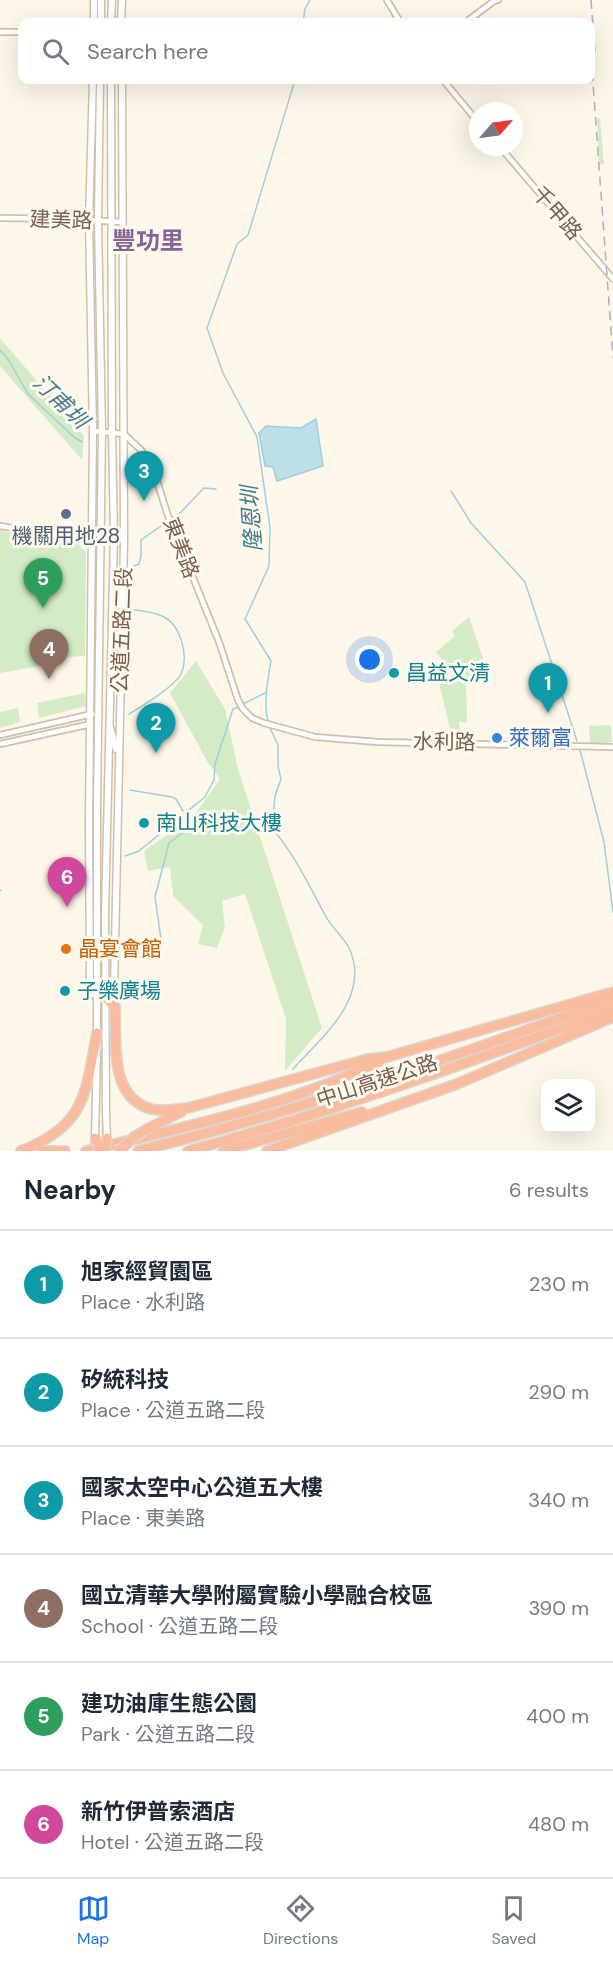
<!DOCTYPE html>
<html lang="en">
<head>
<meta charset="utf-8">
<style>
  body { margin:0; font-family:"DM Sans","Noto Sans TC",sans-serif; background:#f2f2f3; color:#1f2937 }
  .controls { position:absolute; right:18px; bottom:18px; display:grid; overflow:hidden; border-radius:12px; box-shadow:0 6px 24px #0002 }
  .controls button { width:54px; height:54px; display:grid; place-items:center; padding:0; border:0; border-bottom:2px solid #e0e1e3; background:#fff; color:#1f2937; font:30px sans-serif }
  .compass { position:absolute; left:469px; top:102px; width:54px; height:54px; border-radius:50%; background:#fff; box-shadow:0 6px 24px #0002; rotate:62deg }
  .you { position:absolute; left:370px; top:660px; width:21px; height:21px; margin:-15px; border:4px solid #fff; border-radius:50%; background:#1a73e8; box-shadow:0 0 0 9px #1a73e833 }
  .badge { display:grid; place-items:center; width:39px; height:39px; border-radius:50%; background:#1a73e8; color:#fff; font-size:20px; font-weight:700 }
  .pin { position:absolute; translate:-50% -50px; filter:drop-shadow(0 2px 3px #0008) }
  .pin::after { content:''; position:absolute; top:32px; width:21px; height:18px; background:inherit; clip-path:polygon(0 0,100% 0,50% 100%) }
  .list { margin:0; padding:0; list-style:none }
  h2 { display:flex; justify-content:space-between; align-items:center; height:78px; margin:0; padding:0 24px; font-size:26px }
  h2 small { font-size:20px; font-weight:400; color:#747a83 }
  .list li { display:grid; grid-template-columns:39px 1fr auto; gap:18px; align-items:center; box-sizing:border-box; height:108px; padding:0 24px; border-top:2px solid #e0e1e3 }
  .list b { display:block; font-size:22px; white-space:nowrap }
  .list p { margin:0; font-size:20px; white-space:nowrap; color:#747a83 }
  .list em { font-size:20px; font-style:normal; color:#747a83 }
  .icon { flex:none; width:33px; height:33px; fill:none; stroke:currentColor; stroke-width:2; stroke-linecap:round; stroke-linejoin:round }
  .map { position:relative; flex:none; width:613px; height:1151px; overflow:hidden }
  .search { position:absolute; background:#fff; box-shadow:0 6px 24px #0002; left:18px; right:18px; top:18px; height:66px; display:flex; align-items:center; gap:15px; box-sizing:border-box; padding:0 21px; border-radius:12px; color:#747a83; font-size:22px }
  .sheet { height:726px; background:#fff }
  nav { display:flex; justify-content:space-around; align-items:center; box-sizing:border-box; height:84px; border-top:2px solid #e0e1e3; background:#fff; font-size:16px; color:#747a83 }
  nav a { display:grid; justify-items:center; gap:3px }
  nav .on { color:#1a73e8 }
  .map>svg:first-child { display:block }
  .green { fill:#d3ecc6 }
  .water { fill:#bcdfe8; stroke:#a1cedb; stroke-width:1.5 }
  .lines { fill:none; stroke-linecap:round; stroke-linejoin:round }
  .stream { stroke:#a1cedb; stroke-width:1.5 }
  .minor-casing { stroke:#d0bfad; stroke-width:8 }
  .tertiary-casing { stroke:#d0bfad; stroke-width:9 }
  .motorway-casing { stroke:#dcd5d0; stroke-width:12 }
  .minor { stroke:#fff; stroke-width:4.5 }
  .tertiary { stroke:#fff; stroke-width:6 }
  .motorway { stroke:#f9bc9e; stroke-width:9 }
  .rail { stroke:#bba5c9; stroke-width:1.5; stroke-dasharray:9 6; stroke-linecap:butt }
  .tertiary-bridge-casing { stroke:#d0bfad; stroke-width:9; stroke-linecap:butt }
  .motorway-bridge-casing { stroke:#dcd5d0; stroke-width:12; stroke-linecap:butt }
  .tertiary-bridge { stroke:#fff; stroke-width:6 }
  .motorway-bridge { stroke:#f9bc9e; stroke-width:9 }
  .service-dot { fill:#5c6f8a; stroke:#fffaf0; stroke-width:2 }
  .culture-dot { fill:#0f9aa8; stroke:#fffaf0; stroke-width:2 }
  .shop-dot { fill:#3f7fe0; stroke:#fffaf0; stroke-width:2 }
  .food-dot { fill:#e8710a; stroke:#fffaf0; stroke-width:2 }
  .labels { text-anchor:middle; stroke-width:6; stroke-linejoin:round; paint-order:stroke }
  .street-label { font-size:21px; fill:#795e4b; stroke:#fffaf0 }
  .service-label { font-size:21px; fill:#4e5e75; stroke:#fffaf0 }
  .culture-label { font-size:21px; fill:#0d838f; stroke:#fffaf0; text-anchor:start }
  .shop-label { font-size:21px; fill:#366cbe; stroke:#fffaf0; text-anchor:start }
  .food-label { font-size:21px; fill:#c56008; stroke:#fffaf0; text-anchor:start }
  .water-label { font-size:22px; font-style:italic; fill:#437b8d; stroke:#fffaf0 }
  .quarter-label { font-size:24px; font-weight:bold; fill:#886395; stroke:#fffaf0 }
</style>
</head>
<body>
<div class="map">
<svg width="613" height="1151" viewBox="0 0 613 1151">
  <rect width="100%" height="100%" fill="#fdf7e9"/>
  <g class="green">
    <path d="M597 118H600L604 164 599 165Z"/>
    <path d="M0 338 84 436 82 460 0 366Z"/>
    <path d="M0 530 11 533 74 540 86 552 85 656 68 657 58 663 0 673Z"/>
    <path d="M469 617 486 667 466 683 467 722H459L460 742 453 741 439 683 457 677 436 652 455 636 452 631Z"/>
    <path d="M196 661 225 709 238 769 322 1028 285 1071 286 1019 245 894 222 901 225 928 217 948 198 944 203 925 173 896 170 867 148 871 144 851 194 816 220 779 207 761 170 693Z"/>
    <path d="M85 693 86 706 39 718 37 703Z"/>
    <path d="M18 708 20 722 0 728V712Z"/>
    <path d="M611 725 612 742 590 744 589 726Z"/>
  </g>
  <path class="water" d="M316 419 323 466 277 481 273 467 265 466 259 433 266 426 301 428Z"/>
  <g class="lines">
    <g class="stream">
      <path d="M303 22 305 9 310 0"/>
      <path d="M0 350 8 359 28 394 74 437 82 442"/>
      <path d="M451 491 471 523 525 582 577 741"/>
      <path d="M130 568 139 564 141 556V540L181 512 204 488 216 489"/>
      <path d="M243 704 265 693"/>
      <path d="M129 714C141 707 175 686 181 674 189 657 181 624 162 616 153 612 140 611 130 609"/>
      <path d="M268 721C263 702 268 680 271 661L245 619 269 566 270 528 257 437 223 373 207 328 237 244 248 235 295 80"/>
      <path d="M269 726 278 745V766L281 779 275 796 272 828C294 854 309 885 325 915 331 927 343 936 349 948 372 997 322 1037 293 1069"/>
      <path d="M580 750 604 842 613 912"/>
      <path d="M130 790 172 797 176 799 183 811"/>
      <path d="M125 856 139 851 205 797 214 780 215 764 233 709 239 707"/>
      <path d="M0 891 1 890"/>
      <path d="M162 946 155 897 169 843 189 828 185 814"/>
    </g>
    <defs>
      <g id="minor">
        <path d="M387 0 400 22"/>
        <path d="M466 22 494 1 498 0"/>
        <path d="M0 32H22"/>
        <path d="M443 80 478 122"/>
        <path d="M500 147 613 279"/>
        <path d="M0 218 67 219 122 222"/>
        <path d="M93 431 124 434 141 450 153 468 167 513 219 642 238 700 243 709 252 718 264 723 315 737 378 742 613 747"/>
        <path d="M0 526 92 540"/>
        <path d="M0 735 92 714"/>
        <path d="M0 744 91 724"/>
      </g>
      <g id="tertiary">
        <path d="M94 0V22"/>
        <path d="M101 22V0"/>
        <path d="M111 22 112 0"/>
        <path d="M121 22 122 0"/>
        <path d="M93 80 89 221 93 431 89 823 90 989 97 998"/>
        <path d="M110 727 116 749"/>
        <path d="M106 997 114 990 124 540 122 80"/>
        <path d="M97 1036V807L102 431 98 221 100 80"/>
        <path d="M106 1112 105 914 114 536 112 432 111 80"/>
        <path d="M95 1138 97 1052"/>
      </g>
      <g id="motorway">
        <path d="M106 998 115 1007C117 1040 108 1097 151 1109 163 1112 176 1109 188 1108L368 1059 387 1057 613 992"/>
        <path d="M149 1128 181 1112"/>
        <path d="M21 1151C86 1125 85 1095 97 1033"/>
        <path d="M41 1151H65"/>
        <path d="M86 1151C184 1127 288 1106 380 1061"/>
        <path d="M138 1151C299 1111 457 1056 613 999"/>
        <path d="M188 1151C332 1112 473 1061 613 1009"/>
        <path d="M223 1151 362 1112"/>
        <path d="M267 1151 457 1084 613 1017"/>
      </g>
    </defs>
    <use href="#minor" class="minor-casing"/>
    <use href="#tertiary" class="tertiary-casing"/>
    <use href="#motorway" class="motorway-casing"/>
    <use href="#minor" class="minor"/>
    <use href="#tertiary" class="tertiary"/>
    <use href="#motorway" class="motorway"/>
    <g class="rail">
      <path d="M591 0 595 51"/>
      <path d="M590 42 613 358"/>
    </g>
    <defs>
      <path id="tertiary-bridge" d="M106 1112 107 1141"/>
      <g id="motorway-bridge">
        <path d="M95 1138 100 1151"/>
        <path d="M104 1151 107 1138"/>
        <path d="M119 1151 134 1137 149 1128"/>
      </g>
    </defs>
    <use href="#tertiary-bridge" class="tertiary-bridge-casing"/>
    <use href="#motorway-bridge" class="motorway-bridge-casing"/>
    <use href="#tertiary-bridge" class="tertiary-bridge"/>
    <use href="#motorway-bridge" class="motorway-bridge"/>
  </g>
  <circle class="service-dot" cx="66" cy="514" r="6"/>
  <g class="culture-dot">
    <circle cx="394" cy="673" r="6"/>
    <circle cx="144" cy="823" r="6"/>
    <circle cx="65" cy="991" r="6"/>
  </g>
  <circle class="shop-dot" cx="497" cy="738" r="6"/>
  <circle class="food-dot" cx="66" cy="949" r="6"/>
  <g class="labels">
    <g class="street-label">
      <text transform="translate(557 213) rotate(49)" y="7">千甲路</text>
      <text transform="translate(61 220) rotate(2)" y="7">建美路</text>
      <text transform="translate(181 548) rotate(69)" y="7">東美路</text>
      <text transform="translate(122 630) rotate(-88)" y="7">公道五路二段</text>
      <text transform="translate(444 742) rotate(1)" y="7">水利路</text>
      <text transform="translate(377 1081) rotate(-18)" y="7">中山高速公路</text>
    </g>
    <g class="service-label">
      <text x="66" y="543">機關用地28</text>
    </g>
    <g class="culture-label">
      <text x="406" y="680">昌益文清</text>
      <text x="156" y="830">南山科技大樓</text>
      <text x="77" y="998">子樂廣場</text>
    </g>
    <g class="shop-label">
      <text x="509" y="745">萊爾富</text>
    </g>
    <g class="food-label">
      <text x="78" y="956">晶宴會館</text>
    </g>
    <g class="water-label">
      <text transform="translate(61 401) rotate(44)" y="8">汀甫圳</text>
      <text transform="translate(251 519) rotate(-94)" y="8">隆恩圳</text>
    </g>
    <g class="quarter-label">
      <text x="148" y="249">豐功里</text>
    </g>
  </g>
</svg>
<div class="controls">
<button><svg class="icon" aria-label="layers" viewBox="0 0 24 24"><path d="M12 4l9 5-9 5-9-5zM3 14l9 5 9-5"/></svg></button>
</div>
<svg class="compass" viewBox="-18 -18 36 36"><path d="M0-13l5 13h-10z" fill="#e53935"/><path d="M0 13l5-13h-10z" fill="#747a83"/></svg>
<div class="you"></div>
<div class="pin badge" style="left:548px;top:713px;background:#0f9aa8">1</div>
<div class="pin badge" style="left:156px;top:753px;background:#0f9aa8">2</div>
<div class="pin badge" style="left:144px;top:501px;background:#0f9aa8">3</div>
<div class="pin badge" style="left:49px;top:679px;background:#8d6e63">4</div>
<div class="pin badge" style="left:43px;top:608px;background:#2e9e5b">5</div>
<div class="pin badge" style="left:67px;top:907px;background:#d1479c">6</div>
<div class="search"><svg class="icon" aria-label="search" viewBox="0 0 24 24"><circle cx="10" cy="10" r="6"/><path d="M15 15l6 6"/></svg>Search here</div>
</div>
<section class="sheet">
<h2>Nearby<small>6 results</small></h2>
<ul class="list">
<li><span class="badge" style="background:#0f9aa8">1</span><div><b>旭家經貿園區</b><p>Place · 水利路</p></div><em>230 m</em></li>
<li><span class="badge" style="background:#0f9aa8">2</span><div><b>矽統科技</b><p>Place · 公道五路二段</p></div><em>290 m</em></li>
<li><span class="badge" style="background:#0f9aa8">3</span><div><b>國家太空中心公道五大樓</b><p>Place · 東美路</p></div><em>340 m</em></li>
<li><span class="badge" style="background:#8d6e63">4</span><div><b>國立清華大學附屬實驗小學融合校區</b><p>School · 公道五路二段</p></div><em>390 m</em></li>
<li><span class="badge" style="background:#2e9e5b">5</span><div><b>建功油庫生態公園</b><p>Park · 公道五路二段</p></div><em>400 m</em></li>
<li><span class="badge" style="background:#d1479c">6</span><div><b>新竹伊普索酒店</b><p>Hotel · 公道五路二段</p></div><em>480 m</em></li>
</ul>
</section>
<nav>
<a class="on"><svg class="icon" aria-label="map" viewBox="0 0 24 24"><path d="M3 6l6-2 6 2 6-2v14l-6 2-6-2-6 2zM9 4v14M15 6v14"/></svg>Map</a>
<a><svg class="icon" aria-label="directions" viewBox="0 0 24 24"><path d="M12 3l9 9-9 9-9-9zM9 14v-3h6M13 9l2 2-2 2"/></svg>Directions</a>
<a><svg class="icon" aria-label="saved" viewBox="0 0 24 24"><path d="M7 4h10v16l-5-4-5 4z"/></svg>Saved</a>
</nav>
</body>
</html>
